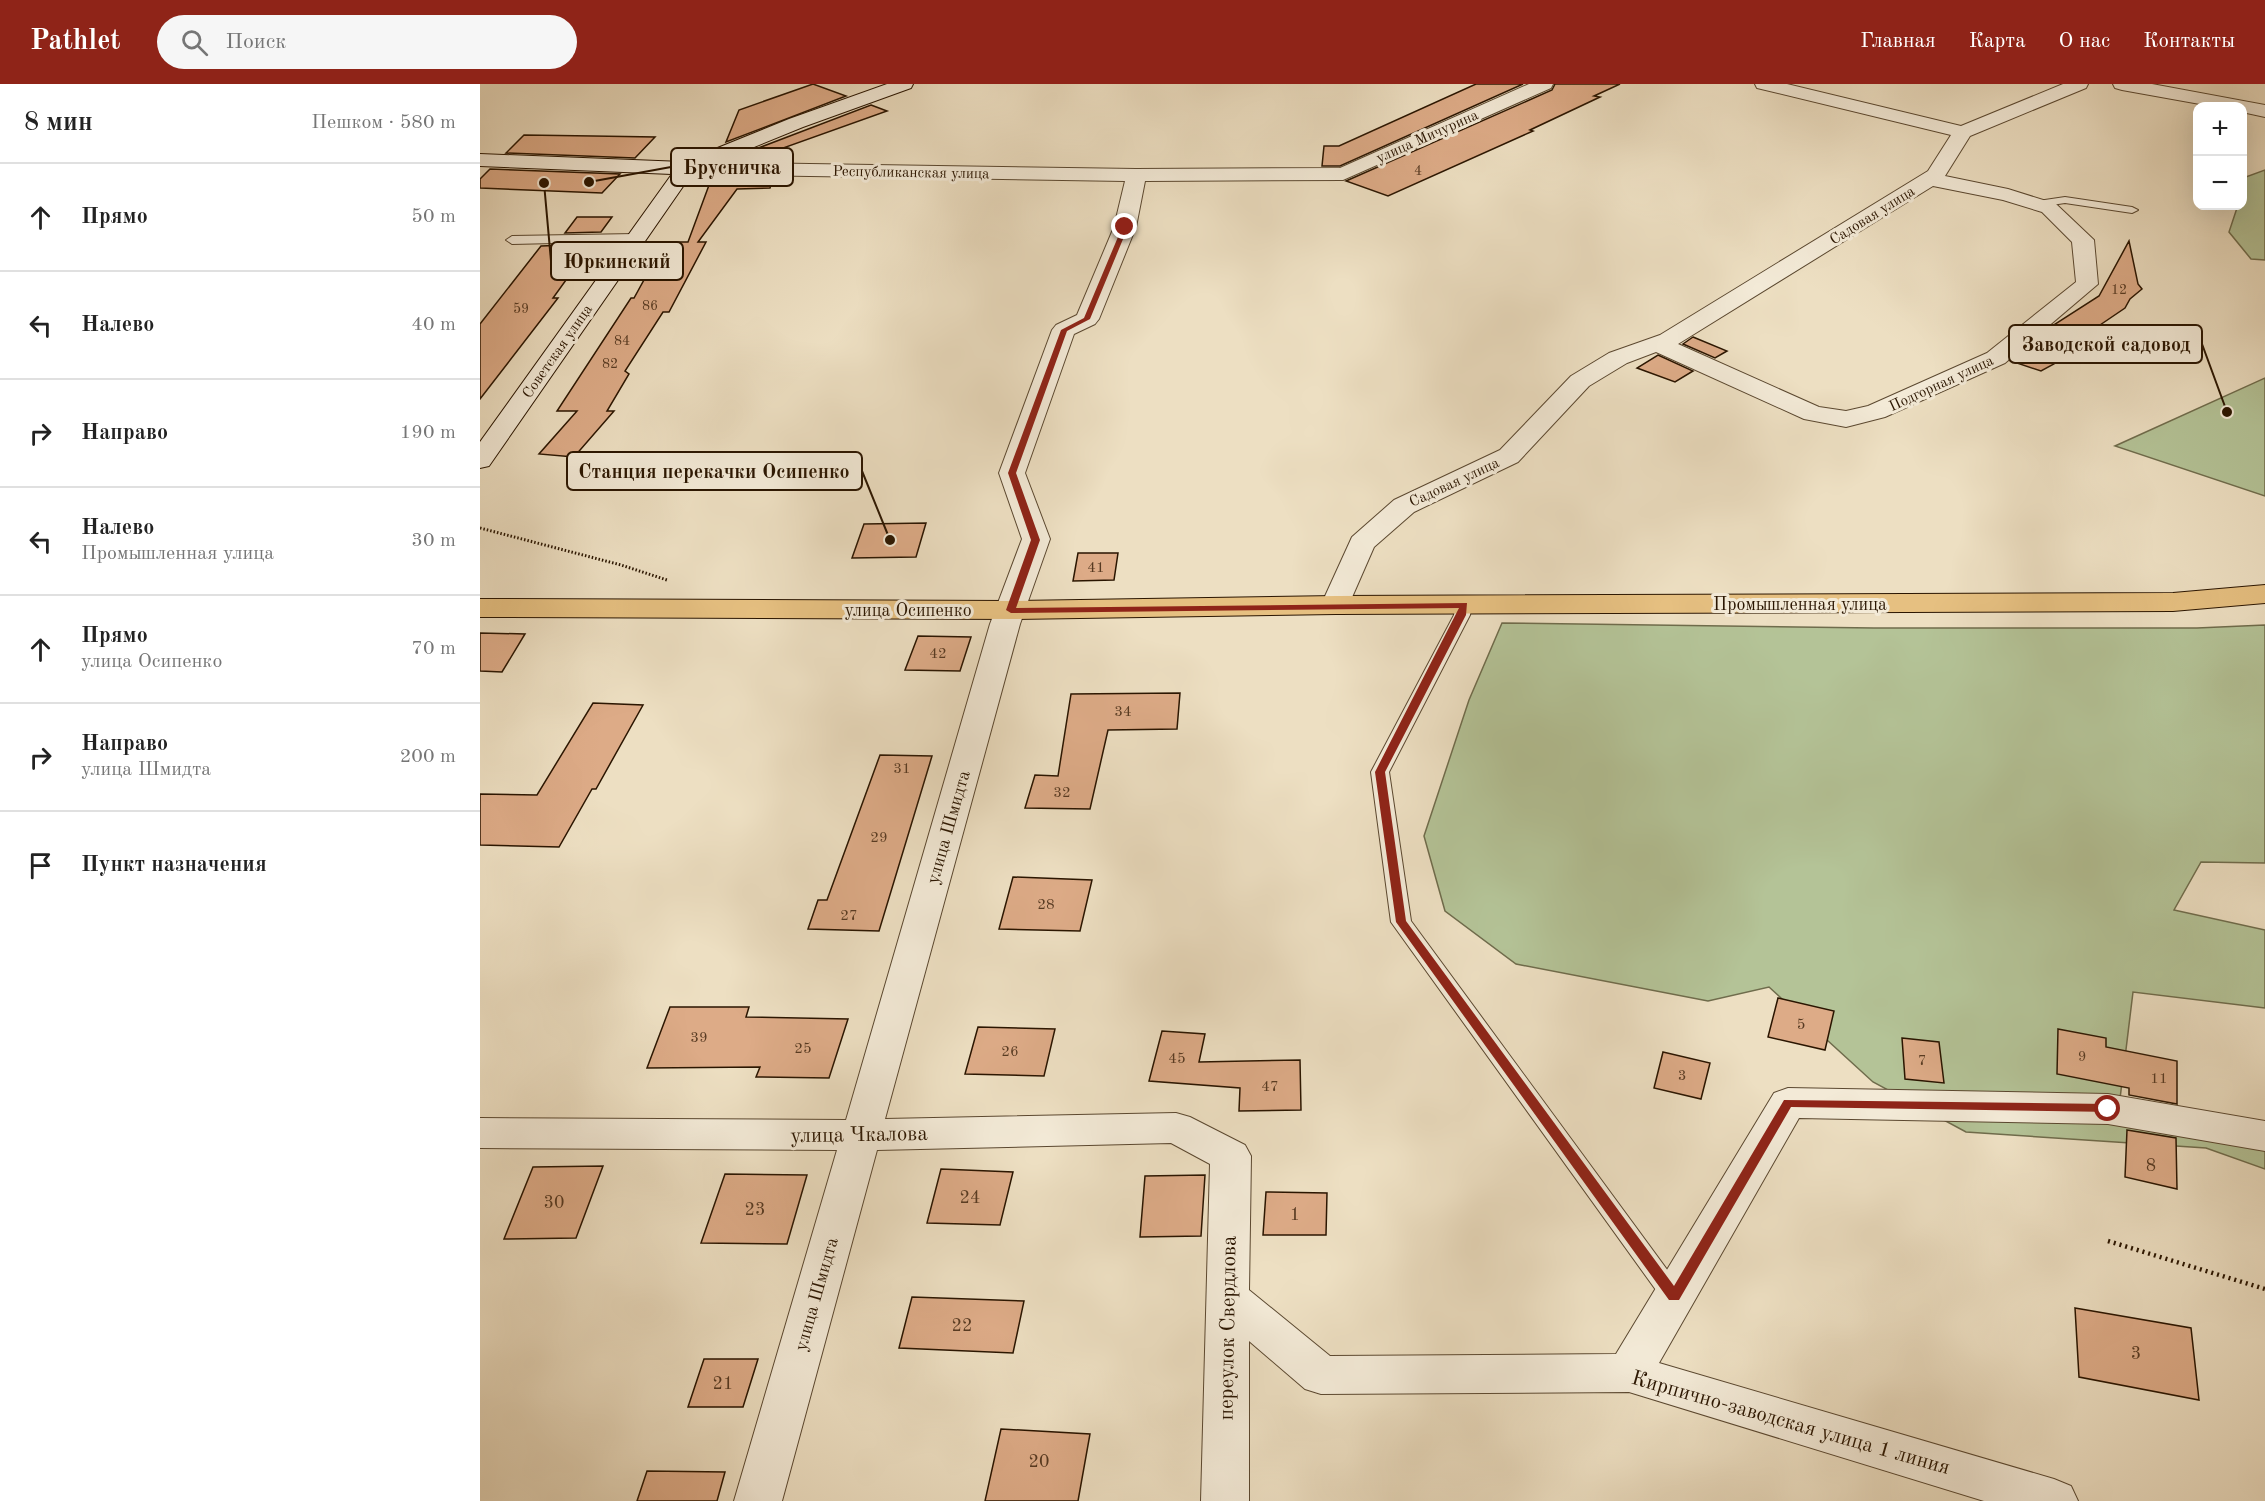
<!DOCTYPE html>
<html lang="ru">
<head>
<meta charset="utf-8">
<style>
  body { margin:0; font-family:"Old Standard TT",serif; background:#f6f6f6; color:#222 }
  .controls { position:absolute; right:18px; top:18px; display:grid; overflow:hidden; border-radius:12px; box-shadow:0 6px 24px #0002 }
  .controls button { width:54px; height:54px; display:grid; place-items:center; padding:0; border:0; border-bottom:2px solid #e0e0e0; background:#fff; color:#222; font:30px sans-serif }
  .stop { position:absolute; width:18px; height:18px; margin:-14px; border:4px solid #8f2418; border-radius:50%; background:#fff }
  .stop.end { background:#8f2418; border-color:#fff; box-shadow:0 2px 6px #0008 }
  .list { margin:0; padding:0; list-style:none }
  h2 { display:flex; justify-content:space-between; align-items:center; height:78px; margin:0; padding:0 24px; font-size:26px }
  h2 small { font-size:20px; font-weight:400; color:#767676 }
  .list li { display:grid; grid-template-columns:39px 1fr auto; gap:18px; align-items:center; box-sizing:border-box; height:108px; padding:0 24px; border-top:2px solid #e0e0e0 }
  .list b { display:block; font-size:22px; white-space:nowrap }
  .list p { margin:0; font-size:20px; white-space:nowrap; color:#767676 }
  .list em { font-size:20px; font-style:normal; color:#767676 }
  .icon { flex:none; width:33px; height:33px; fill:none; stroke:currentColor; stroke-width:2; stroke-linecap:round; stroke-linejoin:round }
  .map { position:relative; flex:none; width:1785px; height:1417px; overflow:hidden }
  header { display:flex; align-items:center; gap:36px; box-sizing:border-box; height:84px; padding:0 30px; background:#8f2418; color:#fff }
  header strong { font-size:28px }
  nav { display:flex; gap:33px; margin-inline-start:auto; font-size:21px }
  .search { width:420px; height:54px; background:#f6f6f6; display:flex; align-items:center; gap:15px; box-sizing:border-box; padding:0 21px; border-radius:33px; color:#767676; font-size:22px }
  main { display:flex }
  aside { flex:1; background:#fff }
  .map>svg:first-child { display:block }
  .green { fill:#b4c397; stroke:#6f6c4c; stroke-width:1.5 }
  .building { fill:#ddab87; stroke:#2a1500; stroke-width:1.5 }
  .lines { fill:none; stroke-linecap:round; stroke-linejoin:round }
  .lane-casing { stroke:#5b4830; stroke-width:2 }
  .street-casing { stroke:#5b4830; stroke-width:2 }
  .secondary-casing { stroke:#2a1500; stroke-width:2 }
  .primary-casing { stroke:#2a1500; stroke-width:2 }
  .path-far1 { stroke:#2a1500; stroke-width:3; stroke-dasharray:1.5 2; stroke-linecap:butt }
  .path { stroke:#2a1500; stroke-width:4.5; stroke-dasharray:2 4; stroke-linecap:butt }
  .lane { fill:#f3ead7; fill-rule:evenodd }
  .street { fill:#f3ead7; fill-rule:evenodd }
  .secondary { fill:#f3ead7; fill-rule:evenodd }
  .primary { fill:#e6c081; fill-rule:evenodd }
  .route { fill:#8f2418 }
  .labels { text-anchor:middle; stroke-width:6; stroke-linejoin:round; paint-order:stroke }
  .far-number-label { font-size:14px; fill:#573a22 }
  .far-street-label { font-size:15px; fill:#2a1500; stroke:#f3ead7 }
  .number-label { font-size:15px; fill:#573a22 }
  .street-label { font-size:18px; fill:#2a1500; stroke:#f3ead7 }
  .near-number-label { font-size:18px; fill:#573a22 }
  .near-street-label { font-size:21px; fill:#2a1500; stroke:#f3ead7 }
  .leader { fill:none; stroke:#2a1500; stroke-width:2 }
  .callout-dot { fill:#2a1500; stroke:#f3ead7; stroke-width:2 }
  .callout { fill:#f3ead7; stroke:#2a1500; stroke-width:2 }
  .callout-label { font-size:20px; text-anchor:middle; font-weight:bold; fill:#2a1500 }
</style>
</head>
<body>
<header>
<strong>Pathlet</strong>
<div class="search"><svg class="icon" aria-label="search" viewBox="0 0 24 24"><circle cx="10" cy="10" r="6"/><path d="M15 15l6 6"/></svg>Поиск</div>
<nav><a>Главная</a><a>Карта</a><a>О нас</a><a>Контакты</a></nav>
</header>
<main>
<aside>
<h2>8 мин<small>Пешком · 580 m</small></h2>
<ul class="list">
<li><svg class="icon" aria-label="ahead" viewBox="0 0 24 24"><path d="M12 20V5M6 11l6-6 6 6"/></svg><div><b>Прямо</b></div><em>50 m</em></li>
<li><svg class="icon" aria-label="left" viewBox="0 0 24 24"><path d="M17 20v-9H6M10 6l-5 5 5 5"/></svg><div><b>Налево</b></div><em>40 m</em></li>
<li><svg class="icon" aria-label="right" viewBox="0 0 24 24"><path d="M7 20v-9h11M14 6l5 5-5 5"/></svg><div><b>Направо</b></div><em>190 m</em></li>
<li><svg class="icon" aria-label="left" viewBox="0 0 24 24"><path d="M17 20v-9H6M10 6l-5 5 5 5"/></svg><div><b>Налево</b><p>Промышленная улица</p></div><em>30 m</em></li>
<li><svg class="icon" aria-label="ahead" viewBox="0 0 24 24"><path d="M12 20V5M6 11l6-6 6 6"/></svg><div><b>Прямо</b><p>улица Осипенко</p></div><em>70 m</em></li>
<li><svg class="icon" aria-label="right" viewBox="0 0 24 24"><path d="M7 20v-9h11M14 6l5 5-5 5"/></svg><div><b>Направо</b><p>улица Шмидта</p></div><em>200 m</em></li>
<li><svg class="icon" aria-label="arrive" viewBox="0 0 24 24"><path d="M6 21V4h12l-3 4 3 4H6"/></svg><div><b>Пункт назначения</b></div></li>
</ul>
</aside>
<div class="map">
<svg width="1785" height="1417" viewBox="0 0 1785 1417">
  <rect width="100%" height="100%" fill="#eddfc2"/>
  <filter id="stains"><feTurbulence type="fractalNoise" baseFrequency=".00333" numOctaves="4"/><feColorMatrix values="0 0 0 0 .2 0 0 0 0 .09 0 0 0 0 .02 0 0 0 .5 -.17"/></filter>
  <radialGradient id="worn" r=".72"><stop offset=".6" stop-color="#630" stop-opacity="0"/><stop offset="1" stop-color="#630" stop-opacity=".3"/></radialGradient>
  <g class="green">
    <path d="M1785 86V176L1771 175 1749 148 1757 124 1752 122H1762L1763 94Z"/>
    <path d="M1785 294V412L1635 362Z"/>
    <path d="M1022 539 1394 544H1717L1785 541V779L1721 778 1694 826 1785 846V924L1653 908 1639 1023 1785 1059V1085L1726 1064 1486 1048 1393 998 1289 903 1228 917 1036 880 965 827 944 752 989 616Z"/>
  </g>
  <g class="building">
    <path d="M333 0 366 12 246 58 259 26Z"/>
    <path d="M996 0H1043L860 82H842L844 62H859Z"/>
    <path d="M1075 0H1140L1114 12 1120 13 1050 46 1053 47 908 112 866 97 1072 6Z"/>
    <path d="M391 21 407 27 303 64 299 77 247 76Z"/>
    <path d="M44 51 113 52 175 53 155 74 26 69Z"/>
    <path d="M10 85 140 90 122 109 0 104V95Z"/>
    <path d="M232 93 293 94 290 104 257 105 218 158H226L189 228H183L145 287 149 290 127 327H134L94 373 59 370 97 327H77L151 214H154L181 165 186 158H208Z"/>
    <path d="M97 133H132L121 148 85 149Z"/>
    <path d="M1649 157 1658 200 1662 205 1650 215 1645 224 1620 241 1574 280 1561 287 1531 277 1572 242 1619 212Z"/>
    <path d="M112 160 73 214H78L0 315V240L61 162Z"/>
    <path d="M1213 253 1247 267 1235 274 1203 260Z"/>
    <path d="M1178 271 1213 287 1195 298 1157 284Z"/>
    <path d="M446 439 436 473 372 474 384 440Z"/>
    <path d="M598 469H638L634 496 593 497Z"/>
    <path d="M0 549 45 550 22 588 0 587Z"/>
    <path d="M438 552 491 553 480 587 425 586Z"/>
    <path d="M700 609 697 645 628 646 610 725 545 724 555 691 578 692 591 610Z"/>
    <path d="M113 619 163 621 116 705H112L79 763 0 761V710L57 711Z"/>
    <path d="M400 671 452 672 399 847 328 845 338 816H347Z"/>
    <path d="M533 793 612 796 600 847 519 845Z"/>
    <path d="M1298 914 1354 927 1345 966 1288 953Z"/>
    <path d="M190 923H269L266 933 368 935 349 994 276 993 280 983 167 984Z"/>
    <path d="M498 943 575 945 564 992 485 990Z"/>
    <path d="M1578 945 1626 954V963L1697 977V1020L1649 1011V1004L1577 990Z"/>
    <path d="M682 947 725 950 719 978 820 976 821 1026 759 1027 760 1004 669 997Z"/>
    <path d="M1422 954 1459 958 1464 999 1425 995Z"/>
    <path d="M1183 968 1230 979 1221 1015 1174 1004Z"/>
    <path d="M1647 1046 1696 1054 1697 1105 1645 1093Z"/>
    <path d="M123 1082 96 1154 24 1155 53 1083Z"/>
    <path d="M461 1085 533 1088 520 1141 447 1139Z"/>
    <path d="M245 1090 327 1091 307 1160 221 1159Z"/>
    <path d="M725 1091 721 1152 660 1153 665 1092Z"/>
    <path d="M786 1108 847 1109 846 1151H783Z"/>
    <path d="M432 1213 544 1217 533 1269 419 1264Z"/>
    <path d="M1595 1224 1711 1244 1719 1316 1599 1293Z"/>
    <path d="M224 1275H278L263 1323H208Z"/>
    <path d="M521 1345 610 1350 598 1417H505Z"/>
    <path d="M167 1387 245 1388 237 1417H157Z"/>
  </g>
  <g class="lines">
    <defs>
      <g id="lane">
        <path d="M1585 113 1652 123 1658 126 1652 129 1585 119 1558 123 1552 120 1558 117Z"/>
        <path d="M156 150 162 154 160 157 32 160 26 156 32 152Z"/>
        <path d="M984 516 992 521 990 531 909 688 931 837 1202 1206 1206 1213 1202 1220 1194 1223 1186 1220 911 838 891 688 974 531 976 521Z"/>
      </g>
      <g id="street">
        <path d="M1049 0H1073L1071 4 863 96 665 97 656 143 619 235 615 240 594 250 545 389 570 455 540 540 405 1035 696 1029 710 1033 765 1061 771 1072 769 1206 850 1272 1136 1270 1294 1009 1308 1004 1628 1010 1785 1037V1067L1628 1040 1319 1034 1179 1279 1574 1395 1591 1402 1598 1417H1504L1149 1308 841 1310 825 1305 769 1257V1417H721L730 1080 691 1059 397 1066 302 1417H254L357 1066 0 1064V1034L366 1036 510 540 542 455 519 389 572 246 576 241 597 231 634 143 645 97 206 90 199 88 196 84 199 80 206 78 656 85 860 84Z"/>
        <path d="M1275 0H1307L1481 42 1583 0H1608L1606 4 1490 52 1465 92 1528 105 1576 120 1614 156 1618 200 1525 279 1405 333 1366 343 1324 335 1176 268 1147 279 1109 302 1038 378 934 428 894 463 866 527 856 530 846 527 841 521 872 453 914 416 1020 366 1091 292 1129 269 1180 251 1448 87 1471 51 1277 4ZM1453 102 1523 116 1562 128 1592 158 1596 198 1507 269 1388 322 1366 327 1339 323 1198 260Z"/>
        <path d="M1633 0H1672L1785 21V33L1762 28V22H1731L1642 6 1635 4Z"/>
      </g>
      <path id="secondary" d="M407 0H433L431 4 323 43 213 88 9 382 0 384V358L192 90 0 82V70L203 78 309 35Z"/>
      <path id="primary" d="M1785 501V519L1693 527 856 530 531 535 0 533V515L531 517 856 512 1693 509Z"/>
    </defs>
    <use href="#lane" class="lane-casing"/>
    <use href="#street" class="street-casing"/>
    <use href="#secondary" class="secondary-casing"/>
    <use href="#primary" class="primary-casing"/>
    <path class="path-far1" d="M0 444 141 481 187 496"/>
    <path class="path" d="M1628 1157 1785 1205"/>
    <use href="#lane" class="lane"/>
    <use href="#street" class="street"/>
    <use href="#secondary" class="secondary"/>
    <use href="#primary" class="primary"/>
  </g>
  <path class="route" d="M643 141 648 143 610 235 587 247 536 389 560 456 536 524 987 519 986 531 905 688 926 837 1194 1202 1304 1016 1628 1020 1632 1022V1028L1311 1023 1199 1216H1189L916 838 895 688 979 524 531 529 526 526 551 456 528 389 581 246 604 234Z"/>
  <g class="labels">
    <g class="far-number-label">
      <text x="938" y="91">4</text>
      <text x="1639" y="210">12</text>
      <text x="170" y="226">86</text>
      <text x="41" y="229">59</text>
      <text x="142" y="261">84</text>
      <text x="130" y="284">82</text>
    </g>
    <g class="far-street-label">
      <text transform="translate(947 52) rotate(-24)" y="5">улица Мичурина</text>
      <text transform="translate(431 88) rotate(1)" y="5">Республиканская улица</text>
      <text transform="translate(1392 131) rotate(-32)" y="5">Садовая улица</text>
      <text transform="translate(77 267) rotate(-55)" y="5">Советская улица</text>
      <text transform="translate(1461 299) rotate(-25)" y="5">Подгорная улица</text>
      <text transform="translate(974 398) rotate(-25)" y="5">Садовая улица</text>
    </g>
    <g class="number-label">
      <text x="616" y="488">41</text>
      <text x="458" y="574">42</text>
      <text x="643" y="632">34</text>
      <text x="422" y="689">31</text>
      <text x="582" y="713">32</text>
      <text x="399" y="758">29</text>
      <text x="566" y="825">28</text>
      <text x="369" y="836">27</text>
      <text x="1321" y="945">5</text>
      <text x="219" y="958">39</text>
      <text x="323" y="969">25</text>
      <text x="530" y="972">26</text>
      <text x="1602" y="977">9</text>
      <text x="697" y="979">45</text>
      <text x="1442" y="981">7</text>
      <text x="1202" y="996">3</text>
      <text x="1679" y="999">11</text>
      <text x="790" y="1007">47</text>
    </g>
    <g class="street-label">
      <text x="1320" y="526">Промышленная улица</text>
      <text x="428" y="532">улица Осипенко</text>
      <text transform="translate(468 743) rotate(-74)" y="6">улица Шмидта</text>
      <text transform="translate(336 1210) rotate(-74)" y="6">улица Шмидта</text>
    </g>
    <g class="near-number-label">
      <text x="1671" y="1087">8</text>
      <text x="490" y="1119">24</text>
      <text x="74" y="1124">30</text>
      <text x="275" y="1131">23</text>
      <text x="815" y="1136">1</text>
      <text x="482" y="1247">22</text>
      <text x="1656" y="1275">3</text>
      <text x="243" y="1305">21</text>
      <text x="559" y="1383">20</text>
    </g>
    <g class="near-street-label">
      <text transform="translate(379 1050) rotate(-1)" y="7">улица Чкалова</text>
      <text transform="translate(747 1244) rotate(-89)" y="7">переулок Свердлова</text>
      <text transform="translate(1311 1338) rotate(16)" y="7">Кирпично-заводская улица 1 линия</text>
    </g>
  </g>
  <path class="leader" d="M109 98L191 83M64 99L71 177M1747 328L1722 260M410 456L382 387"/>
  <g class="callout-dot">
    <circle cx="109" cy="98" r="6"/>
    <circle cx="64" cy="99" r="6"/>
    <circle cx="1747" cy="328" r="6"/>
    <circle cx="410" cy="456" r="6"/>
  </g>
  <g class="callout">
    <rect x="191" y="64" width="122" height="38" rx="6"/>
    <rect x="71" y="158" width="132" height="38" rx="6"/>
    <rect x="1529" y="241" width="193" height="38" rx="6"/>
    <rect x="87" y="368" width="295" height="38" rx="6"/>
  </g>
  <g class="callout-label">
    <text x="252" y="90">Брусничка</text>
    <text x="137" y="184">Юркинский</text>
    <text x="1626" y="267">Заводской садовод</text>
    <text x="234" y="394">Станция перекачки Осипенко</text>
  </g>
  <rect width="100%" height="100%" filter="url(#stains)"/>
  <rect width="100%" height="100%" fill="url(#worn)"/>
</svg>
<div class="controls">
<button>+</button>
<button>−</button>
</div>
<div class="stop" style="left:1628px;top:1025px"></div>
<div class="stop end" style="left:645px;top:143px"></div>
</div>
</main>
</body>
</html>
